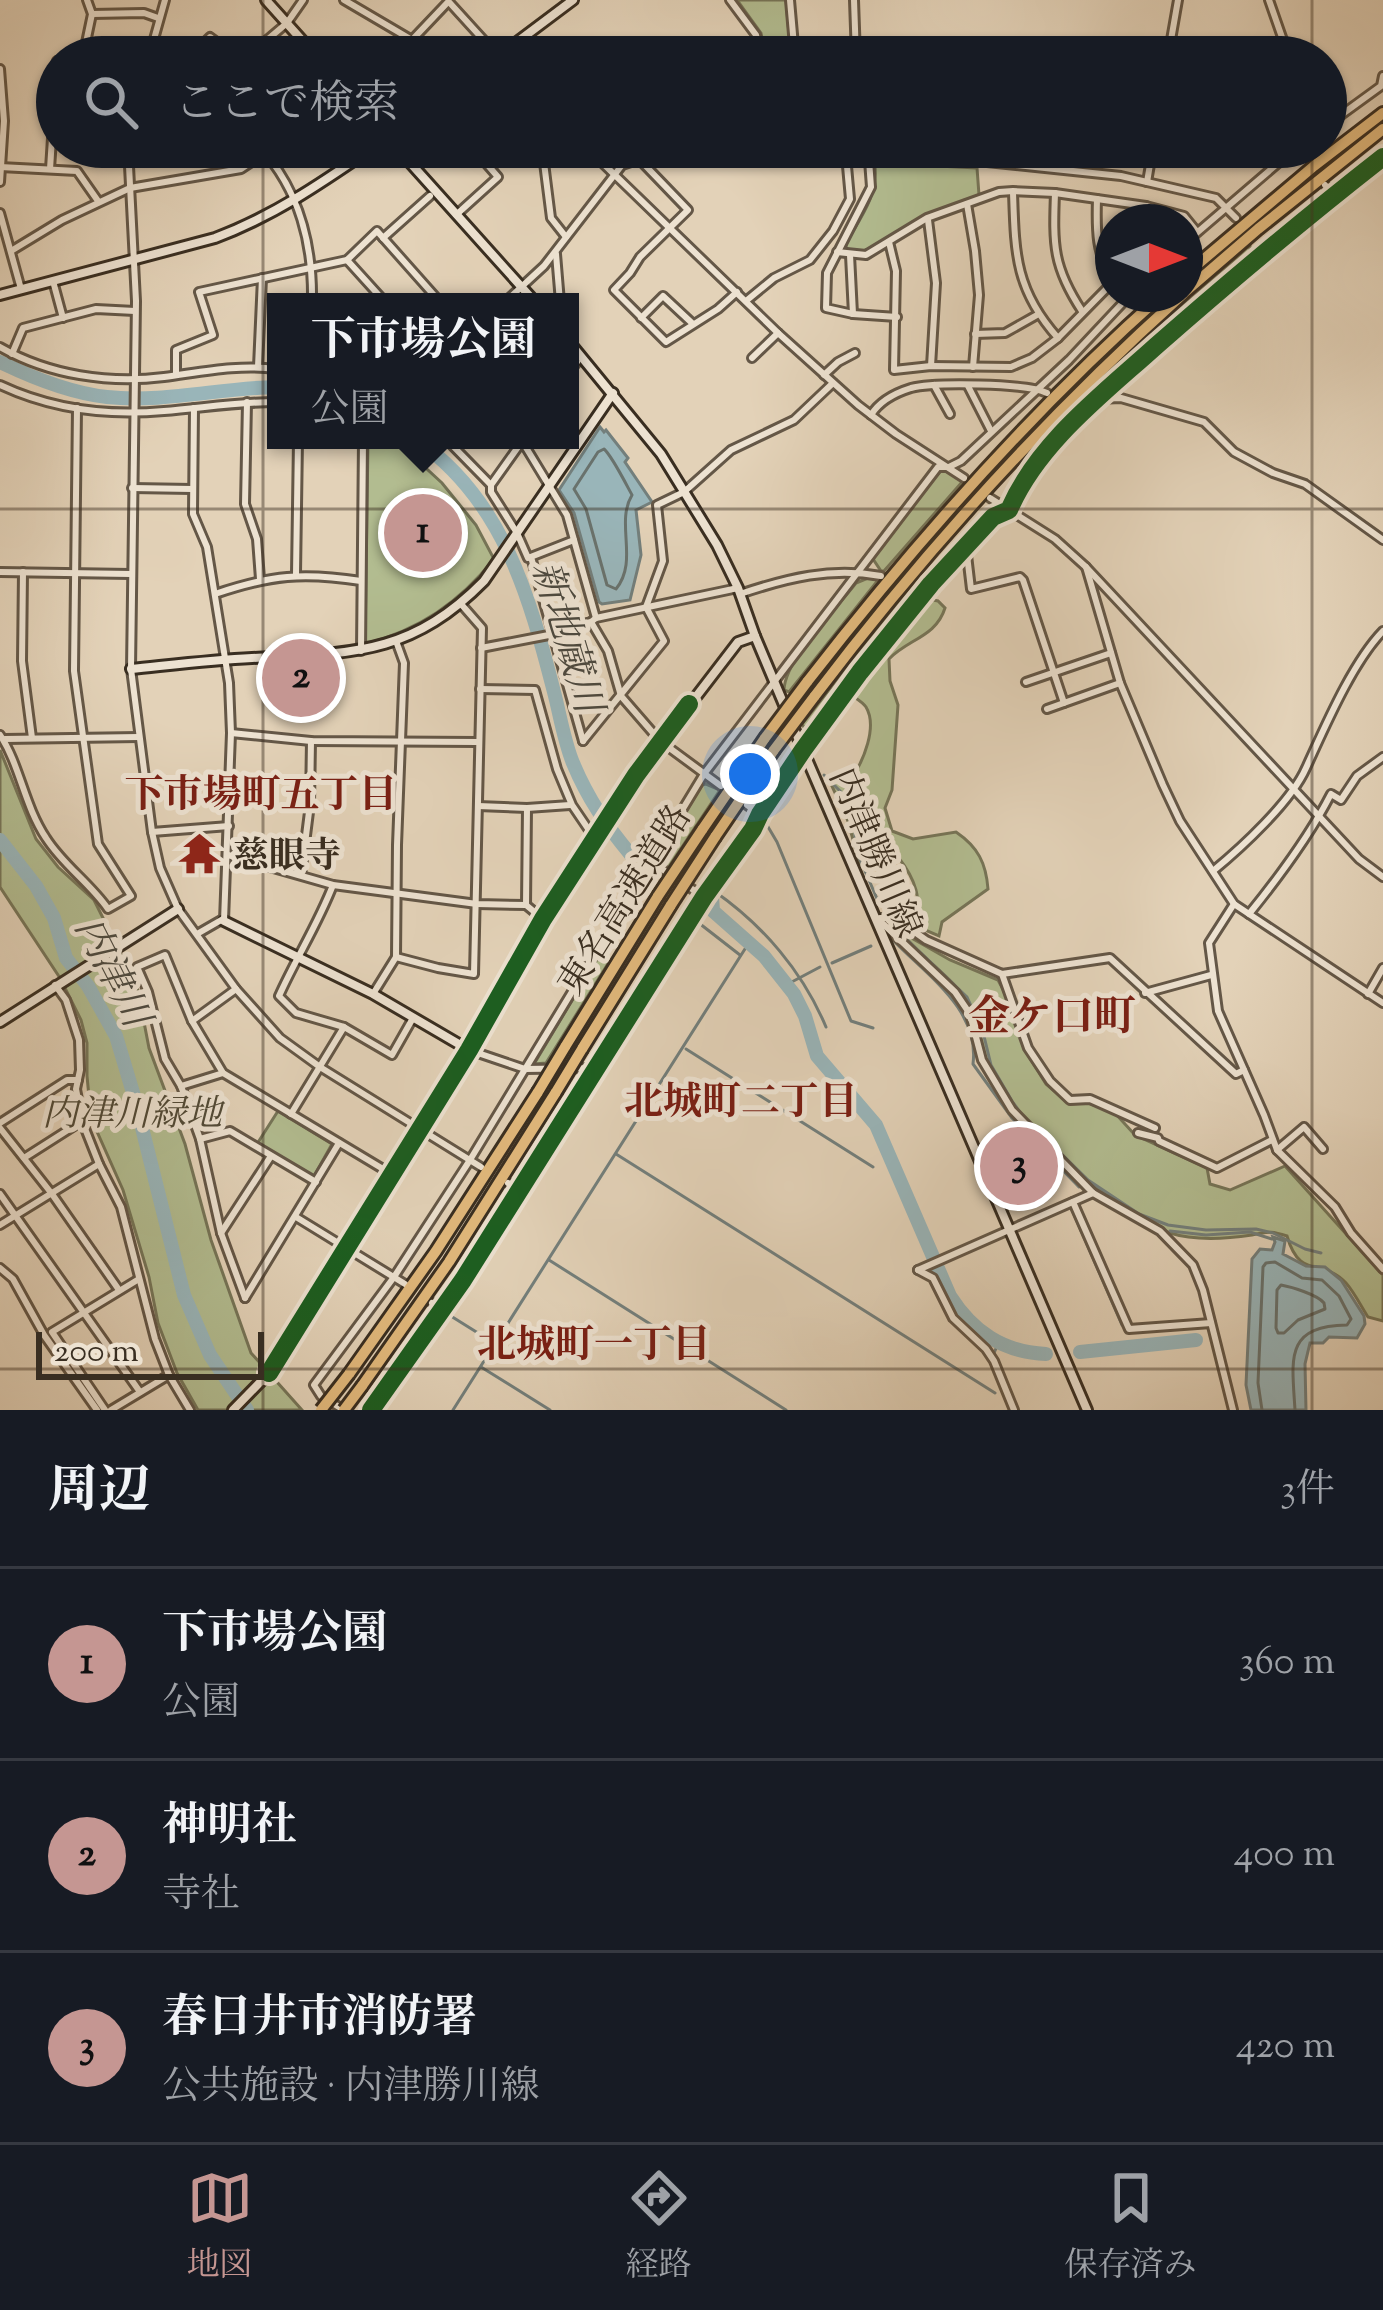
<!DOCTYPE html>
<html lang="ja">
<head>
<meta charset="utf-8">
<style>
  body { margin:0; font-family:"Sorts Mill Goudy","Noto Serif JP",serif; background:#242831; color:#f1f3f6 }
  .compass { position:absolute; left:1095px; top:204px; width:108px; height:108px; border-radius:50%; background:#171b24; box-shadow:0 3px 9px #0004; rotate:90deg }
  .scale { position:absolute; left:36px; bottom:30px; width:228px; box-sizing:border-box; padding-left:12px; border:6px solid #392e21; border-top:0; font-size:33px; line-height:42px; white-space:nowrap; color:#392e21; -webkit-text-stroke:9px #ede2d1; paint-order:stroke }
  .you { position:absolute; left:750px; top:774px; width:42px; height:42px; margin:-30px; border:9px solid #fff; border-radius:50%; background:#1a73e8; box-shadow:0 0 0 18px #1a73e833 }
  .badge { display:grid; place-items:center; width:78px; height:78px; border-radius:50%; background:#c59692; color:#111; font-size:39px; font-weight:700 }
  .pin { position:absolute; translate:-50% -50%; border:6px solid #fff; box-shadow:0 3px 12px #0006 }
  .popup { position:absolute; left:267px; top:293px; width:312px; height:156px; box-sizing:border-box; display:grid; place-content:center; border-radius:0px; background:#171b24; filter:drop-shadow(0 3px 9px #0005); font-size:39px; white-space:nowrap; color:#9ea1a6 }
  .popup b { font-size:45px; color:#f1f3f6 }
  .popup::after { content:''; position:absolute; left:50%; top:100%; margin-left:-24px; border:24px solid transparent; border-top-color:#171b24 }
  .list { margin:0; padding:0; list-style:none }
  h2 { display:flex; justify-content:space-between; align-items:center; height:156px; margin:0; padding:0 48px; font-size:51px }
  h2 small { font-size:39px; font-weight:400; color:#9ea1a6 }
  .list li { display:grid; grid-template-columns:78px 1fr auto; gap:36px; align-items:center; box-sizing:border-box; height:192px; padding:0 48px; border-top:3px solid #363941 }
  .list b { display:block; font-size:45px; white-space:nowrap }
  .list p { margin:0; font-size:39px; white-space:nowrap; color:#9ea1a6 }
  .list em { font-size:39px; font-style:normal; color:#9ea1a6 }
  .icon { flex:none; width:66px; height:66px; fill:none; stroke:currentColor; stroke-width:2; stroke-linecap:round; stroke-linejoin:round }
  .map { position:relative; flex:none; width:1383px; height:1410px; overflow:hidden }
  .search { position:absolute; background:#171b24; box-shadow:0 3px 9px #0004; left:36px; right:36px; top:36px; height:132px; display:flex; align-items:center; gap:30px; box-sizing:border-box; padding:0 42px; border-radius:66px; color:#9ea1a6; font-size:45px }
  .sheet { height:732px; background:#171b24 }
  nav { display:flex; justify-content:space-around; align-items:center; box-sizing:border-box; height:168px; border-top:3px solid #363941; background:#171b24; font-size:33px; color:#9ea1a6 }
  nav a { display:grid; justify-items:center; gap:6px }
  nav .on { color:#c59692 }
  .map>svg:first-child { display:block }
  .green { fill:#b2bc90; stroke:#767558; stroke-width:3 }
  .water { fill:#99b5b9; stroke:#737f7c; stroke-width:3 }
  .lines { fill:none; stroke-linecap:round; stroke-linejoin:round }
  .shore { stroke:#69726d; stroke-width:3 }
  .stream { stroke:#737f7c; stroke-width:3 }
  .river { stroke:#99b5b9; stroke-width:14 }
  .street-casing { stroke:#645747; stroke-width:12 }
  .secondary-casing { stroke:#392e21; stroke-width:14 }
  .highway-casing { stroke:#392e21; stroke-width:16 }
  .street { stroke:#ede2d1; stroke-width:6 }
  .secondary { stroke:#ede2d1; stroke-width:8 }
  .highway { stroke:#e2b97c; stroke-width:10 }
  .highway-bridge-casing { stroke:#392e21; stroke-width:16; stroke-linecap:butt }
  .highway-bridge { stroke:#e2b97c; stroke-width:10 }
  .cycleway-casing { stroke:#ede2d1; stroke-width:26 }
  .cycleway { stroke:#1b5e20; stroke-width:18 }
  .ticks { fill:none; stroke:#392e21; stroke-width:3; stroke-opacity:0.45 }
  .labels { text-anchor:middle; stroke-width:10; stroke-linejoin:round; paint-order:stroke }
  .street-label { font-size:36px; fill:#392e21; stroke:#ede2d1 }
  .poi-label { font-size:36px; font-weight:bold; fill:#392e21; stroke:#ede2d1; text-anchor:start }
  .park-label { font-size:36px; font-style:italic; fill:#514a37; stroke:#ede2d1 }
  .water-label { font-size:39px; font-style:italic; fill:#4c493f; stroke:#ede2d1 }
  .neighbourhood-label { font-size:39px; font-weight:bold; fill:#7a1f14; stroke:#ede2d1 }
  .quarter-label { font-size:42px; font-weight:bold; fill:#7a1f14; stroke:#ede2d1 }
</style>
</head>
<body>
<div class="map">
<svg width="1383" height="1410" viewBox="0 0 1383 1410">
  <rect width="100%" height="100%" fill="#e3d2b8"/>
  <filter id="stains"><feTurbulence type="fractalNoise" baseFrequency=".00167" numOctaves="4"/><feColorMatrix values="0 0 0 0 .2 0 0 0 0 .09 0 0 0 0 .02 0 0 0 .5 -.17"/></filter>
  <radialGradient id="worn" r=".72"><stop offset=".6" stop-color="#630" stop-opacity="0"/><stop offset="1" stop-color="#630" stop-opacity=".3"/></radialGradient>
  <g class="green">
    <path d="M737 0H786L791 57H766L761 33Z"/>
    <path d="M879 163 977 168 979 195 926 215 865 252 846 249V243C861 217 878 196 875 165Z"/>
    <path d="M1250 245V258L1113 378 1086 407 1075 406Z"/>
    <path d="M368 440H390L404 448 442 483 476 525 494 559C459 603 419 630 365 644Z"/>
    <path d="M946 469 963 481 884 571H881L873 559 875 552 941 470Z"/>
    <path d="M868 578 879 579 789 692 784 690C785 659 836 609 856 583Z"/>
    <path d="M912 585 918 592 917 596 850 677 833 706 809 735 802 724Z"/>
    <path d="M928 599 938 601 945 608C936 637 908 639 889 659L890 681 898 705 892 790 885 808 892 831 913 839 956 832C978 847 986 863 988 889L942 922 939 936 918 927C920 897 917 881 898 857L875 859 860 866 848 821 831 784 840 778H852C863 761 878 727 866 707 862 701 855 698 850 694Z"/>
    <path d="M0 750 36 839 58 867 94 900 137 986 149 1048 185 1144 211 1240 251 1353 302 1410H198L177 1373 158 1323 149 1277 123 1190 91 1118 87 1076V1043L81 1020 60 978 0 887Z"/>
    <path d="M706 784 720 790 668 868 657 858 702 785Z"/>
    <path d="M901 932 950 960 998 980 1006 995 1025 1050 1046 1084 1069 1104 1088 1103 1114 1112 1135 1135 1207 1168 1210 1184 1230 1190 1285 1166 1383 1275V1321L1368 1317C1361 1306 1354 1292 1346 1283 1322 1257 1300 1281 1287 1236 1269 1230 1269 1232 1252 1235 1225 1239 1195 1241 1170 1233 1115 1214 1002 1114 985 1059 980 1041 979 1023 970 1006 954 977 921 959 901 932Z"/>
    <path d="M598 957 609 962 546 1063 534 1064Z"/>
    <path d="M278 1111 332 1144 313 1178 257 1144Z"/>
  </g>
  <g class="water">
    <path d="M600 427 604 432 606 430 628 458 625 462 652 502 636 510 641 555 630 600 602 604 599 602 574 513 559 490Z"/>
    <path d="M1273 1237 1285 1241 1283 1254 1306 1266 1325 1267 1341 1280 1364 1316 1365 1324 1357 1338 1329 1337 1323 1343H1310L1305 1364 1306 1410H1251L1246 1385 1252 1259 1260 1249 1272 1250 1275 1242Z"/>
  </g>
  <g class="lines">
    <g class="shore">
      <path d="M604 449C612 456 626 484 632 495 615 523 639 561 616 589L607 585 586 509 574 489 598 452Z"/>
      <path d="M1281 1285C1292 1287 1318 1295 1324 1303L1325 1309 1298 1320 1284 1333H1278L1276 1328 1277 1290Z"/>
      <path d="M1262 1410 1258 1383 1263 1267 1266 1263 1275 1262 1302 1278 1322 1280 1339 1296 1351 1319 1347 1325C1284 1326 1292 1359 1295 1410"/>
    </g>
    <g class="stream">
      <path d="M824 775 842 793 854 822 856 850 878 901"/>
      <path d="M764 820 777 842 851 1021 873 1028"/>
      <path d="M899 932 967 997 983 1032 991 1065 1012 1101 1022 1115 1088 1180 1139 1214 1168 1225 1206 1230 1256 1229 1273 1233 1305 1249 1321 1253"/>
      <path d="M893 940C926 975 980 1009 973 1064L1012 1118 1079 1187"/>
      <path d="M740 955 695 920 714 891C763 925 803 972 826 1027"/>
      <path d="M832 963 871 946"/>
      <path d="M786 985 820 967"/>
      <path d="M686 1049 873 1167"/>
      <path d="M616 1154 995 1393"/>
      <path d="M1072 1210 1122 1325"/>
      <path d="M1170 1231 1206 1235 1250 1232 1272 1239"/>
      <path d="M549 1260 786 1410"/>
      <path d="M446 1313 494 1343"/>
      <path d="M994 1353 998 1344"/>
      <path d="M481 1367 550 1410"/>
      <path d="M378 1410 464 1286 695 920"/>
      <path d="M453 1410 750 941"/>
    </g>
    <g class="river">
      <path d="M0 362C33 378 70 393 107 397 163 403 220 388 276 387"/>
      <path d="M417 440C503 500 529 595 554 692 560 715 564 741 573 763 588 799 606 825 631 855L643 854"/>
      <path d="M0 840 36 886 54 918 66 958 88 986 116 1036 134 1096 184 1295 210 1355 247 1410"/>
      <path d="M712 897 713 911 764 956 794 994 805 1016 817 1056 876 1125 950 1296C973 1332 1003 1352 1046 1354"/>
      <path d="M1080 1352 1196 1340"/>
    </g>
    <defs>
      <g id="street">
        <path d="M344 0 412 40 448 2"/>
        <path d="M730 0 756 35 761 57"/>
        <path d="M790 0 795 57"/>
        <path d="M854 0 856 57"/>
        <path d="M1269 0 1284 43 1300 57"/>
        <path d="M449 2 499 57"/>
        <path d="M92 14 144 13 158 18"/>
        <path d="M83 57 92 14 87 0"/>
        <path d="M149 57 165 0"/>
        <path d="M190 57 210 37 237 57"/>
        <path d="M247 57 287 23 303 0"/>
        <path d="M878 57 948 52 962 57"/>
        <path d="M1168 57 1178 0"/>
        <path d="M1252 57 1284 43"/>
        <path d="M0 69 4 121 0 182"/>
        <path d="M1326 94 1341 115"/>
        <path d="M1326 126 1381 86 1383 76"/>
        <path d="M131 147 129 166 136 301 131 669 152 832 160 868 178 909 236 989 280 1038 320 1067 481 1167"/>
        <path d="M260 147C300 191 313 244 312 302"/>
        <path d="M542 147 551 218 566 237"/>
        <path d="M586 147 778 333 858 405 896 434 964 478"/>
        <path d="M765 147 825 154 938 161 948 158 1121 176 1216 198 1236 218"/>
        <path d="M868 147 871 187 827 273 826 308 853 314 897 317"/>
        <path d="M1101 147 1111 150"/>
        <path d="M1202 147 1281 160"/>
        <path d="M638 158 688 210 640 257 630 273 614 290 666 342 718 309 737 292"/>
        <path d="M948 158 957 147"/>
        <path d="M0 167 77 171 98 201"/>
        <path d="M50 169 57 61"/>
        <path d="M1147 182 1153 147"/>
        <path d="M1325 185 1334 195"/>
        <path d="M1013 192C1015 253 1015 290 1058 338"/>
        <path d="M1055 193C1053 245 1053 267 1082 311"/>
        <path d="M1097 199C1096 230 1096 255 1113 281"/>
        <path d="M967 204 975 251 979 295 973 367"/>
        <path d="M0 213 21 289"/>
        <path d="M456 215 498 177 472 147"/>
        <path d="M928 220 936 283 931 366"/>
        <path d="M1144 222 1146 206"/>
        <path d="M383 238 430 196"/>
        <path d="M889 242 896 271 894 370 931 366 1011 367 1032 358 1058 338 1113 282"/>
        <path d="M1185 243 1297 147"/>
        <path d="M11 251 62 220 130 188 241 169 274 147"/>
        <path d="M837 252 866 255 927 218 999 192 1013 191 1055 193 1146 206 1184 216 1197 232"/>
        <path d="M556 254 560 302"/>
        <path d="M850 255 853 314"/>
        <path d="M347 260 385 302"/>
        <path d="M53 281 63 318"/>
        <path d="M746 301 774 278 810 260 833 231 850 199 846 155"/>
        <path d="M505 302 544 266 622 165 676 147"/>
        <path d="M641 318 663 296 693 324"/>
        <path d="M975 334 1005 333 1037 315"/>
        <path d="M0 347C49 375 109 384 164 377 202 372 238 364 276 369"/>
        <path d="M12 354 23 328 96 309 135 311"/>
        <path d="M752 358 778 333"/>
        <path d="M258 367 262 278"/>
        <path d="M570 371 577 362"/>
        <path d="M176 375V350L213 335 199 292 347 260 377 231 440 302"/>
        <path d="M824 375 838 362 855 353"/>
        <path d="M0 385C51 409 109 416 164 411 202 408 238 402 276 402"/>
        <path d="M934 385 950 414"/>
        <path d="M968 386 991 431"/>
        <path d="M1097 399 1121 398 1204 422 1234 452 1273 473 1305 484 1383 540"/>
        <path d="M247 402 245 504 257 539 260 579"/>
        <path d="M194 408 193 514 207 547 229 683 231 733 224 921"/>
        <path d="M871 415C879 402 895 393 911 388 933 382 1027 383 1047 393"/>
        <path d="M447 440 491 485V492L517 533 528 558 574 540"/>
        <path d="M522 441 567 515 596 618"/>
        <path d="M491 485 523 440"/>
        <path d="M132 488 192 489"/>
        <path d="M990 498 1055 539 1086 567 1359 859 1383 877"/>
        <path d="M962 550 967 555 971 589 1020 577 1023 580 1064 703"/>
        <path d="M531 557 583 741"/>
        <path d="M1086 567 1120 683 1163 785 1180 821 1234 904 1383 1003"/>
        <path d="M0 572 131 574"/>
        <path d="M23 572 22 661 32 738"/>
        <path d="M296 574 298 440"/>
        <path d="M215 594C271 575 303 572 361 581"/>
        <path d="M740 594C787 578 831 567 881 576"/>
        <path d="M591 622 608 651 621 696 660 741 721 786"/>
        <path d="M553 631 591 622 596 618 738 588"/>
        <path d="M481 648 554 634"/>
        <path d="M361 651 363 440"/>
        <path d="M1026 682 1111 653"/>
        <path d="M480 689 535 690 557 769 572 805 595 839"/>
        <path d="M1047 709 1120 683"/>
        <path d="M231 733 311 741 478 742"/>
        <path d="M0 735C20 765 24 805 46 838 63 865 90 883 108 909L131 896 98 844 74 671 77 408"/>
        <path d="M5 739 139 737"/>
        <path d="M583 741 664 641 646 607 663 561 657 505 684 492 731 450 794 420 833 383"/>
        <path d="M747 805 760 814"/>
        <path d="M478 806 527 808 570 805"/>
        <path d="M152 832 229 826"/>
        <path d="M228 855 333 885 477 904 526 905 543 919"/>
        <path d="M650 861 704 897"/>
        <path d="M1213 871C1241 848 1291 802 1306 768 1325 727 1352 663 1383 631"/>
        <path d="M301 875 310 804 311 741"/>
        <path d="M333 885C318 924 296 958 279 996L296 1013 344 1027 392 1055 413 1018"/>
        <path d="M1234 904 1209 943 1218 1011 1264 1115 1277 1150 1335 1207 1351 1233 1383 1269"/>
        <path d="M526 905 527 808"/>
        <path d="M1249 914C1279 877 1309 837 1331 794L1341 800 1357 776 1383 757"/>
        <path d="M880 918H895L926 940 1002 974 1110 958 1236 1074 1244 1070"/>
        <path d="M879 920 955 992 970 1014 982 1060 1012 1110 1093 1193 1160 1231 1193 1265 1203 1290 1233 1410"/>
        <path d="M197 934 223 919"/>
        <path d="M396 957 438 968 474 974 482 628 461 604"/>
        <path d="M1002 974 1028 1048 1050 1081 1070 1100 1090 1099 1155 1128"/>
        <path d="M55 985 66 1000 79 1040 80 1070 76 1089 82 1121 99 1164 121 1207 155 1339 169 1375 190 1410"/>
        <path d="M1145 993 1211 975"/>
        <path d="M373 994 396 957 397 845 404 663 396 641"/>
        <path d="M1368 994 1383 968"/>
        <path d="M192 1021 236 989"/>
        <path d="M469 1050 525 1069 596 1068"/>
        <path d="M181 1086 223 1073"/>
        <path d="M291 1114 344 1027"/>
        <path d="M0 1123 67 1080H78"/>
        <path d="M0 1128 52 1194 119 1290"/>
        <path d="M1138 1133 1158 1138 1159 1141 1217 1168 1272 1140"/>
        <path d="M200 1139 230 1131 316 1182"/>
        <path d="M1277 1150 1304 1127 1323 1149"/>
        <path d="M24 1158 82 1121"/>
        <path d="M508 1183 519 1191"/>
        <path d="M0 1194 140 1392"/>
        <path d="M1073 1202 1129 1329 1211 1323"/>
        <path d="M296 1217 405 1284"/>
        <path d="M0 1225 99 1164"/>
        <path d="M221 1233 271 1156"/>
        <path d="M0 1268 13 1279 44 1335 97 1410"/>
        <path d="M918 1270 1093 1193"/>
        <path d="M918 1270 933 1278 953 1318 986 1349 994 1361 1014 1410"/>
        <path d="M245 1298 221 1233 200 1139 181 1086 165 1059 148 992 137 967 165 955 192 1021 223 1073 393 1175"/>
        <path d="M245 1298 339 1143"/>
        <path d="M432 1303 442 1310"/>
        <path d="M105 1410 52 1332 139 1279"/>
        <path d="M111 1410 169 1375"/>
        <path d="M344 1410 321 1396 314 1385 394 1277 470 1160 704 774 938 467H949L961 461 1069 360 1131 294"/>
        <path d="M371 1410 463 1280 704 897 753 829 760 814 803 750 860 672 931 584 993 517 1009 510C1038 443 1103 394 1156 346 1230 281 1305 218 1383 157"/>
      </g>
      <g id="secondary">
        <path d="M266 0 317 57"/>
        <path d="M497 57 573 0"/>
        <path d="M396 147 535 302"/>
        <path d="M0 295 215 238C274 216 323 182 374 147"/>
        <path d="M570 343 661 454 717 545 738 588 755 636 803 750 1087 1410"/>
        <path d="M131 669C171 665 212 660 252 658 351 653 410 656 484 581L613 393"/>
        <path d="M224 921 373 994 469 1050"/>
        <path d="M0 1022 178 909"/>
        <path d="M233 1410 269 1373 469 1050 543 919 636 775 738 642 755 636"/>
      </g>
      <g id="highway">
        <path d="M1185 275 1314 166 1383 113"/>
        <path d="M1185 292 1258 229 1383 129"/>
        <path d="M807 682C915 543 1031 411 1163 294"/>
        <path d="M814 697C924 552 1047 416 1183 294"/>
        <path d="M702 830 765 738"/>
        <path d="M715 837 774 750"/>
        <path d="M565 1047 658 896"/>
        <path d="M582 1049 671 905"/>
        <path d="M349 1374 436 1251 538 1092"/>
        <path d="M362 1386 449 1262 556 1092"/>
      </g>
    </defs>
    <use href="#street" class="street-casing"/>
    <use href="#secondary" class="secondary-casing"/>
    <use href="#highway" class="highway-casing"/>
    <use href="#street" class="street"/>
    <use href="#secondary" class="secondary"/>
    <use href="#highway" class="highway"/>
    <defs>
      <g id="highway-bridge">
        <path d="M765 738 807 682"/>
        <path d="M774 750 814 697"/>
        <path d="M658 896 702 830"/>
        <path d="M671 905 715 837"/>
        <path d="M538 1092 565 1047"/>
        <path d="M556 1092 582 1049"/>
        <path d="M321 1410 349 1374"/>
        <path d="M344 1410 362 1386"/>
      </g>
    </defs>
    <use href="#highway-bridge" class="highway-bridge-casing"/>
    <use href="#highway-bridge" class="highway-bridge"/>
    <defs>
      <g id="cycleway">
        <path d="M269 1373 469 1050 543 919 636 775 689 704"/>
        <path d="M371 1410 463 1280 704 897 753 829 760 814 803 750 860 672 931 584 993 517 1009 510C1038 443 1103 394 1156 346 1230 281 1305 218 1383 157"/>
      </g>
    </defs>
    <use href="#cycleway" class="cycleway-casing"/>
    <use href="#cycleway" class="cycleway"/>
  </g>
  <path class="ticks" d="M263 0V57M1312 0V57M263 147V1410M1312 147V1410M0 509H1383M0 1369H1383"/>
  <defs>
    <symbol id="temple-bare" viewBox="-9 -9 18 18"><path d="M0-6L5-2H3V0L6.5 2.5H4V6H1.5V3h-3V6H-4V2.5H-6.5L-3 0V-2H-5Z" fill="#8f2418" stroke="#ede2d1" stroke-width="2.5" paint-order="stroke"/></symbol>
  </defs>
  <g fill-rule="evenodd">
    <use href="#temple-bare" x="170" y="824" width="59" height="59"/>
  </g>
  <g class="labels">
    <g class="street-label">
      <text transform="translate(877 852) rotate(67)" y="13">内津勝川線</text>
      <text transform="translate(623 899) rotate(-58)" y="13">東名高速道路</text>
    </g>
    <g class="poi-label">
      <text x="233" y="867">慈眼寺</text>
    </g>
    <g class="park-label">
      <text x="132" y="1125">内津川緑地</text>
    </g>
    <g class="water-label">
      <text transform="translate(569 636) rotate(73)" y="14">新地蔵川</text>
      <text transform="translate(114 971) rotate(63)" y="14">内津川</text>
    </g>
    <g class="neighbourhood-label">
      <text x="261" y="807">下市場町五丁目</text>
      <text x="741" y="1114">北城町二丁目</text>
      <text x="594" y="1357">北城町一丁目</text>
    </g>
    <g class="quarter-label">
      <text x="1052" y="1030">金ケ口町</text>
    </g>
  </g>
  <rect width="100%" height="100%" filter="url(#stains)"/>
  <rect width="100%" height="100%" fill="url(#worn)"/>
</svg>
<svg class="compass" viewBox="-18 -18 36 36"><path d="M0-13l5 13h-10z" fill="#e53935"/><path d="M0 13l5-13h-10z" fill="#9ea1a6"/></svg>
<div class="scale">200 m</div>
<div class="you"></div>
<div class="pin badge" style="left:423px;top:533px">1</div>
<div class="popup"><b>下市場公園</b>公園</div>
<div class="pin badge" style="left:301px;top:678px">2</div>
<div class="pin badge" style="left:1019px;top:1166px">3</div>
<div class="search"><svg class="icon" aria-label="search" viewBox="0 0 24 24"><circle cx="10" cy="10" r="6"/><path d="M15 15l6 6"/></svg>ここで検索</div>
</div>
<section class="sheet">
<h2>周辺<small>3件</small></h2>
<ul class="list">
<li><span class="badge">1</span><div><b>下市場公園</b><p>公園</p></div><em>360 m</em></li>
<li><span class="badge">2</span><div><b>神明社</b><p>寺社</p></div><em>400 m</em></li>
<li><span class="badge">3</span><div><b>春日井市消防署</b><p>公共施設 · 内津勝川線</p></div><em>420 m</em></li>
</ul>
</section>
<nav>
<a class="on"><svg class="icon" aria-label="map" viewBox="0 0 24 24"><path d="M3 6l6-2 6 2 6-2v14l-6 2-6-2-6 2zM9 4v14M15 6v14"/></svg>地図</a>
<a><svg class="icon" aria-label="directions" viewBox="0 0 24 24"><path d="M12 3l9 9-9 9-9-9zM9 14v-3h6M13 9l2 2-2 2"/></svg>経路</a>
<a><svg class="icon" aria-label="saved" viewBox="0 0 24 24"><path d="M7 4h10v16l-5-4-5 4z"/></svg>保存済み</a>
</nav>
</body>
</html>
